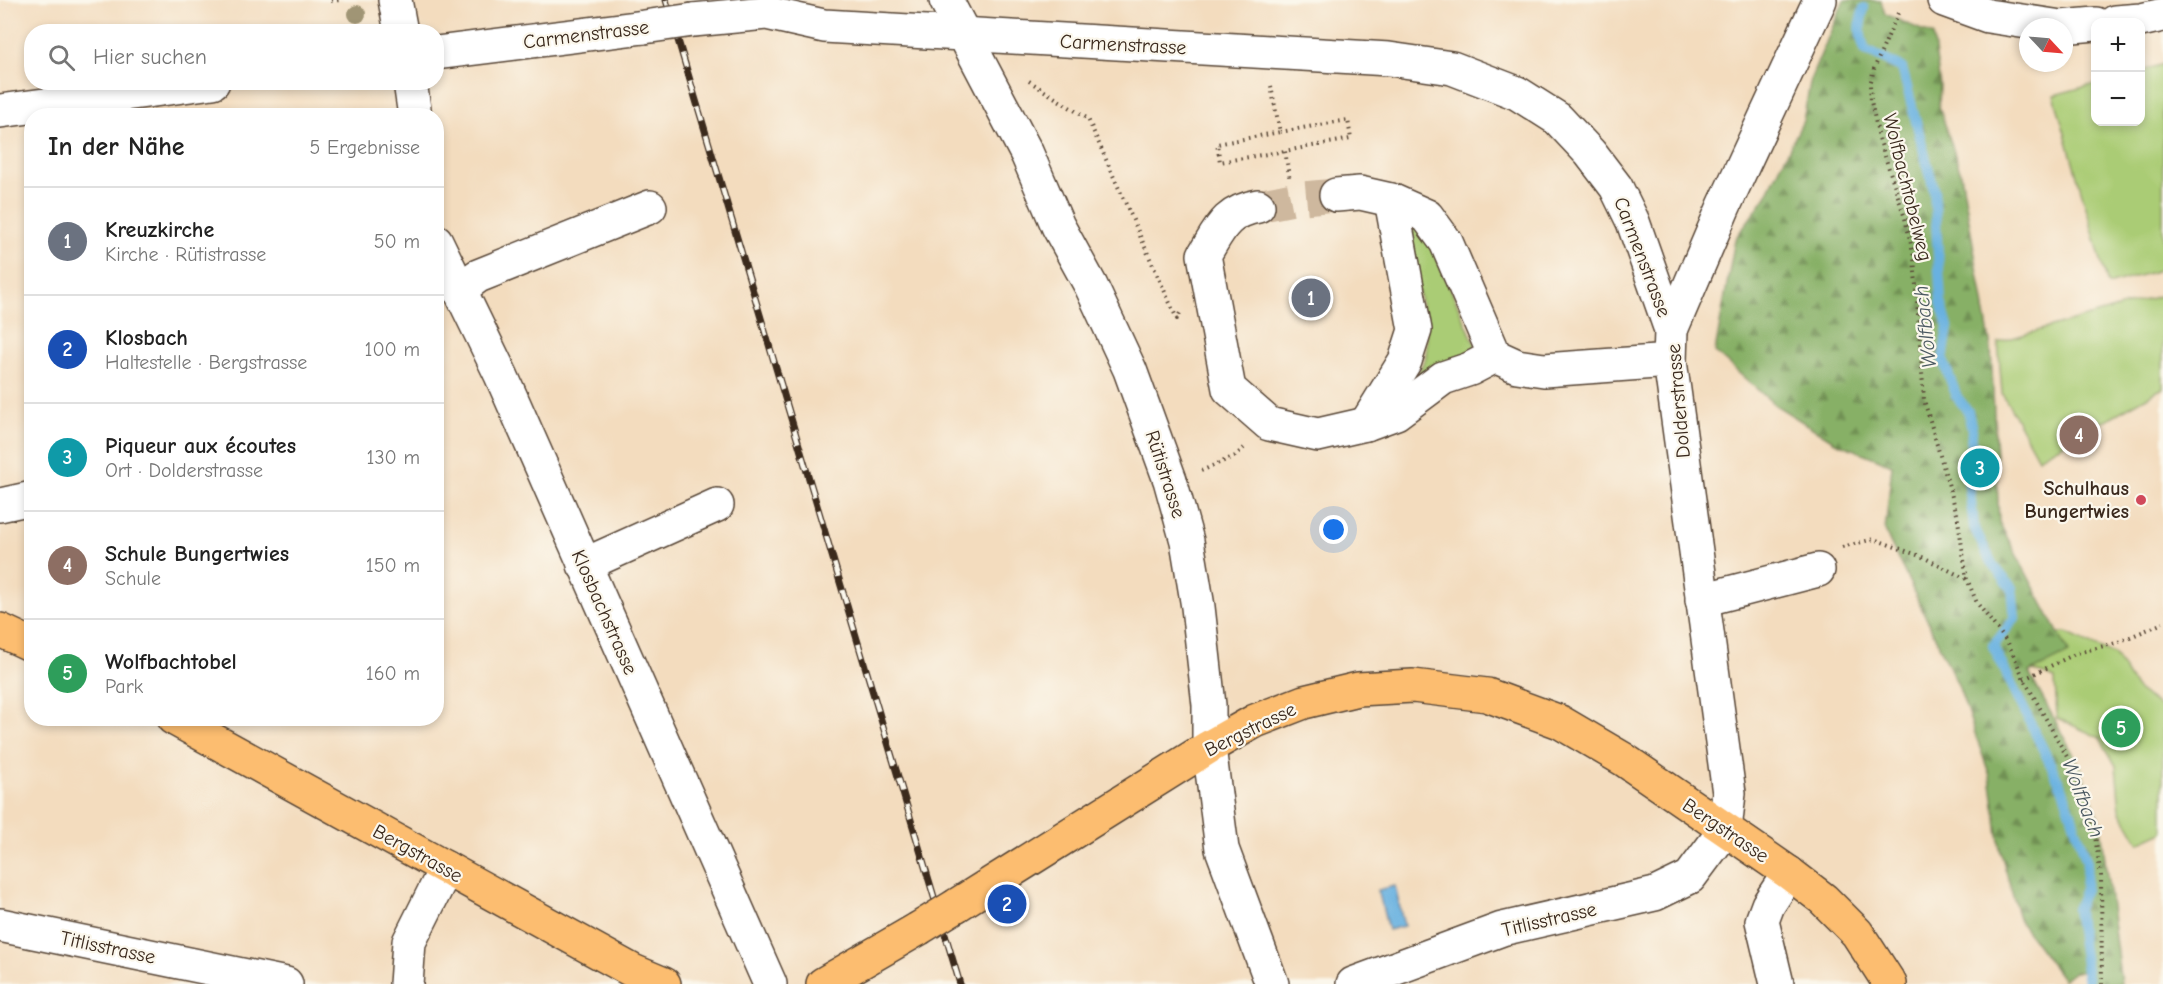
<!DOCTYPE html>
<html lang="de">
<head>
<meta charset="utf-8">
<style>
  body { margin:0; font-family:"Comic Neue",sans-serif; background:#f2f2f2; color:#222 }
  .controls { position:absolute; right:18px; top:18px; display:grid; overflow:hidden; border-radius:12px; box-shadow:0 3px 9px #0003 }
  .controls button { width:54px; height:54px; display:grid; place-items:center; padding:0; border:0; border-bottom:2px solid #e0e0e0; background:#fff; color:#222; font:30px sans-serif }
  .compass { position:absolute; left:2019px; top:18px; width:54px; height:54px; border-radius:50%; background:#fff; box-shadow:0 3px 9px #0003; rotate:116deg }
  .you { position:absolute; left:1334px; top:530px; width:21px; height:21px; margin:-15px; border:4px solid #fff; border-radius:50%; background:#1a73e8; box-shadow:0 0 0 9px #1a73e833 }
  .badge { display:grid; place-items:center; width:39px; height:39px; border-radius:50%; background:#2563eb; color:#fff; font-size:20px; font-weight:700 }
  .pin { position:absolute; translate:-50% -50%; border:3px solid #fff; box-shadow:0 2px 6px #0006 }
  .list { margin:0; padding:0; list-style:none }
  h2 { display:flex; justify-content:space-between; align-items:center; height:78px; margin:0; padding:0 24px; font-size:26px }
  h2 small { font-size:20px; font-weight:400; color:#767676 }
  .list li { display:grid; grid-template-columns:39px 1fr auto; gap:18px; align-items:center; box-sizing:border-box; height:108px; padding:0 24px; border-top:2px solid #e0e0e0 }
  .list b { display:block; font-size:22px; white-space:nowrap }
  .list p { margin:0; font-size:20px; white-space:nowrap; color:#767676 }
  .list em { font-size:20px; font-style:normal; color:#767676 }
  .icon { flex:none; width:33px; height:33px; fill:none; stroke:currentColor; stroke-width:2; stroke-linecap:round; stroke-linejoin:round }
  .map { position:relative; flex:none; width:2163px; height:984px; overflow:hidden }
  .search { position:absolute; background:#fff; box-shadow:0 3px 9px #0003; left:24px; top:24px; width:420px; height:66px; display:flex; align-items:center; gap:15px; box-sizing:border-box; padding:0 21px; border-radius:24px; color:#767676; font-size:22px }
  .panel { position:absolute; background:#fff; box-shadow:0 3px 9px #0003; left:24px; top:108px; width:420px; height:618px; border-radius:24px }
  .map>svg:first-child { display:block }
  .green { fill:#aacc75; stroke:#727b4a; stroke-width:1.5 }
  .forest { fill:url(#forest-firs); stroke:#616d42; stroke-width:1.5 }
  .water { fill:#68b1e0; stroke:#526e7f; stroke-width:1.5 }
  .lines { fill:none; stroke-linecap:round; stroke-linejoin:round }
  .stream { stroke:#68b1e0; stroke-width:10 }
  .minor-tunnel { stroke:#ceb89e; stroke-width:33; stroke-dasharray:33 16; stroke-linecap:butt }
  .minor-casing { stroke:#574536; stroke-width:36 }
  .major-casing { stroke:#574536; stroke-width:36 }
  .path { stroke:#574536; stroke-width:4; stroke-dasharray:1.5 4.5; stroke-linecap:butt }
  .minor { stroke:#fff; stroke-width:33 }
  .major { stroke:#fcbd6f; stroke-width:33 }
  .rail-casing { stroke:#3b2a1e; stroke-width:7 }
  .rail { stroke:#fbf7ec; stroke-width:4.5; stroke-dasharray:14; stroke-linecap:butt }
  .minor-bridge-casing { stroke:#574536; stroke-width:36; stroke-linecap:butt }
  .major-bridge-casing { stroke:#574536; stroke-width:36; stroke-linecap:butt }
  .minor-bridge { stroke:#fff; stroke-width:33 }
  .major-bridge { stroke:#fcbd6f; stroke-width:33 }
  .tree { fill:#a09574 }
  .poi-dot { fill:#d1495b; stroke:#fbf7ec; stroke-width:2 }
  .labels { text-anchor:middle; stroke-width:4.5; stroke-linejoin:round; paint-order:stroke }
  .street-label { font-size:20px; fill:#3b2a1e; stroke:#fbf7ec }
  .poi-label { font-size:20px; font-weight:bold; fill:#3b2a1e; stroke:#fbf7ec; text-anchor:end }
  .water-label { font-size:21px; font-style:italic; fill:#4b5962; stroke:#fbf7ec }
</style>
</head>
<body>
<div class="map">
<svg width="2163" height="984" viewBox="0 0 2163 984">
  <defs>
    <pattern id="forest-firs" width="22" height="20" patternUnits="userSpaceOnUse" patternTransform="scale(1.5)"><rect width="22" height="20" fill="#87b066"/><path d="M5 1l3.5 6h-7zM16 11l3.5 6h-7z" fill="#708f53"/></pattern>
  </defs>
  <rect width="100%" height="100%" fill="#fbf7ec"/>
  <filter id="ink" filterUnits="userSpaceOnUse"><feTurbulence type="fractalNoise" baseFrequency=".0167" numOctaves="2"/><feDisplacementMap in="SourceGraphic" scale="12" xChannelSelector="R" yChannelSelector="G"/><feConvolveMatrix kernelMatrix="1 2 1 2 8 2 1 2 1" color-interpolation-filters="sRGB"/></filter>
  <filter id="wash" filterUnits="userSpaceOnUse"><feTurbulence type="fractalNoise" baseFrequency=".008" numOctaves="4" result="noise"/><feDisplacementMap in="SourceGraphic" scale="24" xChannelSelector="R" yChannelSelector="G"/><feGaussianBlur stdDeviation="1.35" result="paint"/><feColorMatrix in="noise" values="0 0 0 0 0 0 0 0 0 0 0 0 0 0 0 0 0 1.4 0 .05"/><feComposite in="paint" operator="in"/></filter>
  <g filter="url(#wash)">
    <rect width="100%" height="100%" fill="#f3dcbe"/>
    <g class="green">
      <path d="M2163 64V269L2108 285 2054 95 2095 84 2096 122H2140L2141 71Z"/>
      <path d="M1406 223 1423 228 1476 346 1473 352 1416 379 1426 356 1427 337Z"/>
      <path d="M2163 295V388L2038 458 2002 393 1998 342Z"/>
      <path d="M2020 633H2066L2115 655 2136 689 2163 709V832L2139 843 2120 810 2116 766 2100 738 2057 718 2055 679 2022 667Z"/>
    </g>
    <path class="forest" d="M1844 0 1881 1 1885 14 1933 35 1940 85 1939 106 1961 174 1991 348 1999 522 2069 653 2029 673 2079 764 2100 820 2121 984H2084V972H2074L2063 980 2020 922 2000 849 1990 776 1958 685 1885 531 1892 465 1835 442 1775 405 1715 352 1735 239 1766 196 1803 121 1811 78Z"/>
    <path class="water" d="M1395 886 1404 926 1388 930 1378 890Z"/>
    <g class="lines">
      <path class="stream" d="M1864 8C1859 25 1859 34 1865 50L1902 68 1934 190 1941 302 1948 327 1943 360 1957 397 1968 411 1972 430 1969 485 1974 527 1992 564 2012 588 2015 618 1993 646 2064 792 2087 862 2085 889 2077 909 2088 984"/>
    </g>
  </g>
  <g filter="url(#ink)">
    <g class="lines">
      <path class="minor-tunnel" d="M1258 206 1293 199 1336 195"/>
      <defs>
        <g id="minor">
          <path d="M395 0 401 32"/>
          <path d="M946 0 1027 154 1058 226 1091 286 1130 370 1170 480 1187 541 1198 607 1209 705V747L1222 849 1272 984"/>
          <path d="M1944 0 1988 16 2061 27 2096 24"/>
          <path d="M693 20 766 13 824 26 1389 59 1452 68 1517 93 1558 119 1590 153 1616 187 1633 222 1671 330"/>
          <path d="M2115 22 2141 20 2163 15"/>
          <path d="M436 53 644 27"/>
          <path d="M410 82 415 116"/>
          <path d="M0 111 213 82"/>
          <path d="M1336 195 1360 193 1391 200 1427 216 1446 242 1495 356 1517 366 1544 370 1670 361"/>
          <path d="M1258 206C1225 212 1220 229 1204 255L1229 389 1269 424 1318 435 1366 424 1396 413 1443 378 1470 369 1495 356"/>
          <path d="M436 241 501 375 770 984"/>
          <path d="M459 290 478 276 650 207"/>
          <path d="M1366 424 1405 361 1415 330 1391 200"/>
          <path d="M0 505 32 498"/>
          <path d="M584 565 717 505"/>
          <path d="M1702 600 1818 570"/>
          <path d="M0 925 286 984"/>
          <path d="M406 984 409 942 446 868"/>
          <path d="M1353 984 1502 929 1655 894 1690 877 1725 830 1729 793 1670 361 1671 330 1724 206 1820 0"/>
          <path d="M1777 984 1762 921 1768 905 1789 873"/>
        </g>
        <g id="major">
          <path d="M0 630 32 645"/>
          <path d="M173 718 633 971 664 984"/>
          <path d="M957 905 1209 747 1255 721 1304 702 1358 689 1413 686 1487 695 1560 722 1623 759 1789 873 1823 899 1857 933 1890 984"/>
          <path d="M823 984 918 929"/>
        </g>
      </defs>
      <use href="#minor" class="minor-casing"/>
      <use href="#major" class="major-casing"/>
      <g class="path">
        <path d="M331 1 340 0"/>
        <path d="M1898 13 1874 69 1870 85 1871 101 1879 138 1905 218 1914 257 1924 400 1957 514 1967 579 1977 603 2008 643 2024 679 2071 764 2093 823 2101 876 2102 984"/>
        <path d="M1029 81 1088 119 1177 319 1180 313"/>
        <path d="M1271 86 1280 132 1217 144 1220 162 1285 151"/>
        <path d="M1280 132 1348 120 1351 139 1285 151 1290 181"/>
        <path d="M1201 471 1235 456 1244 448"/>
        <path d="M1842 547 1874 539 1925 558 1966 579"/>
        <path d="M2024 679 2077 653 2116 643 2163 623"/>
      </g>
      <use href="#minor" class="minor"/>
      <use href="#major" class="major"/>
      <defs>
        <path id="rail" d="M666 0 960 984"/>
      </defs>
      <use href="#rail" class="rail-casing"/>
      <use href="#rail" class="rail"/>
      <defs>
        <path id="minor-bridge" d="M644 27 693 20"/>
        <path id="major-bridge" d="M918 929 957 905"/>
      </defs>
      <use href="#minor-bridge" class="minor-bridge-casing"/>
      <use href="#major-bridge" class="major-bridge-casing"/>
      <use href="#minor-bridge" class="minor-bridge"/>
      <use href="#major-bridge" class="major-bridge"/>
    </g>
    <circle class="tree" cx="357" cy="14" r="9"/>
  </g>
  <circle class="poi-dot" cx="2141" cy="500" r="6"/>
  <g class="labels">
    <g class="street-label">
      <text transform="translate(586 34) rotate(-7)" y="7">Carmenstrasse</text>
      <text transform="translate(1123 44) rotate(3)" y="7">Carmenstrasse</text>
      <text transform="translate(1908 187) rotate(76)" y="7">Wolfbachtobelweg</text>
      <text transform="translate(1643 257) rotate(69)" y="7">Carmenstrasse</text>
      <text transform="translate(1678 401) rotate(-95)" y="7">Dolderstrasse</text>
      <text transform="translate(1166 474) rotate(72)" y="7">Rütistrasse</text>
      <text transform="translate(605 612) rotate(66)" y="7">Klosbachstrasse</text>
      <text transform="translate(1250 729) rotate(-26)" y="7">Bergstrasse</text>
      <text transform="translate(1726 830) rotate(34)" y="7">Bergstrasse</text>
      <text transform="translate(418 853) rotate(29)" y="7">Bergstrasse</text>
      <text transform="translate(1549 919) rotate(-13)" y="7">Titlisstrasse</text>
      <text transform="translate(108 947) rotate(12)" y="7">Titlisstrasse</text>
    </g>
    <g class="poi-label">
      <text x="2129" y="495">Schulhaus<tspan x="2129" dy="23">Bungertwies</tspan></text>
    </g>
    <g class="water-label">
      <text transform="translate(1925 327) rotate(-96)" y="7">Wolfbach</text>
      <text transform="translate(2083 798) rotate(69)" y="7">Wolfbach</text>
    </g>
  </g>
</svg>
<div class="controls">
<button>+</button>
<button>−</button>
</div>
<svg class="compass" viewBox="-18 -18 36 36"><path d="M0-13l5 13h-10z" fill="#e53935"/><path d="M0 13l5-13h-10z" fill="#767676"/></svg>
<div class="you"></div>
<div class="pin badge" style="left:1311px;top:298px;background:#6b7280">1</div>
<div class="pin badge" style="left:1007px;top:904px;background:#1a4fb4">2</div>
<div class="pin badge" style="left:1980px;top:468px;background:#0f9aa8">3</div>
<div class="pin badge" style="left:2079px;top:435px;background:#8d6e63">4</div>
<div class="pin badge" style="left:2121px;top:728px;background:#2e9e5b">5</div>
<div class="search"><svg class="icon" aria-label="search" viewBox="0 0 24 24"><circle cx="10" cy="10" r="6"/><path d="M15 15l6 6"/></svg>Hier suchen</div>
<section class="panel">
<h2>In der Nähe<small>5 Ergebnisse</small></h2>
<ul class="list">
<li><span class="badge" style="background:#6b7280">1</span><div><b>Kreuzkirche</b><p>Kirche · Rütistrasse</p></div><em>50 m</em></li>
<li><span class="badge" style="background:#1a4fb4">2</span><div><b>Klosbach</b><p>Haltestelle · Bergstrasse</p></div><em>100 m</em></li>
<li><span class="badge" style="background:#0f9aa8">3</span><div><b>Piqueur aux écoutes</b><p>Ort · Dolderstrasse</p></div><em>130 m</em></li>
<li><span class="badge" style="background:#8d6e63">4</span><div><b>Schule Bungertwies</b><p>Schule</p></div><em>150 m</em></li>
<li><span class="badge" style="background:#2e9e5b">5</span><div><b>Wolfbachtobel</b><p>Park</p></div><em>160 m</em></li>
</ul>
</section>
</div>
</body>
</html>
